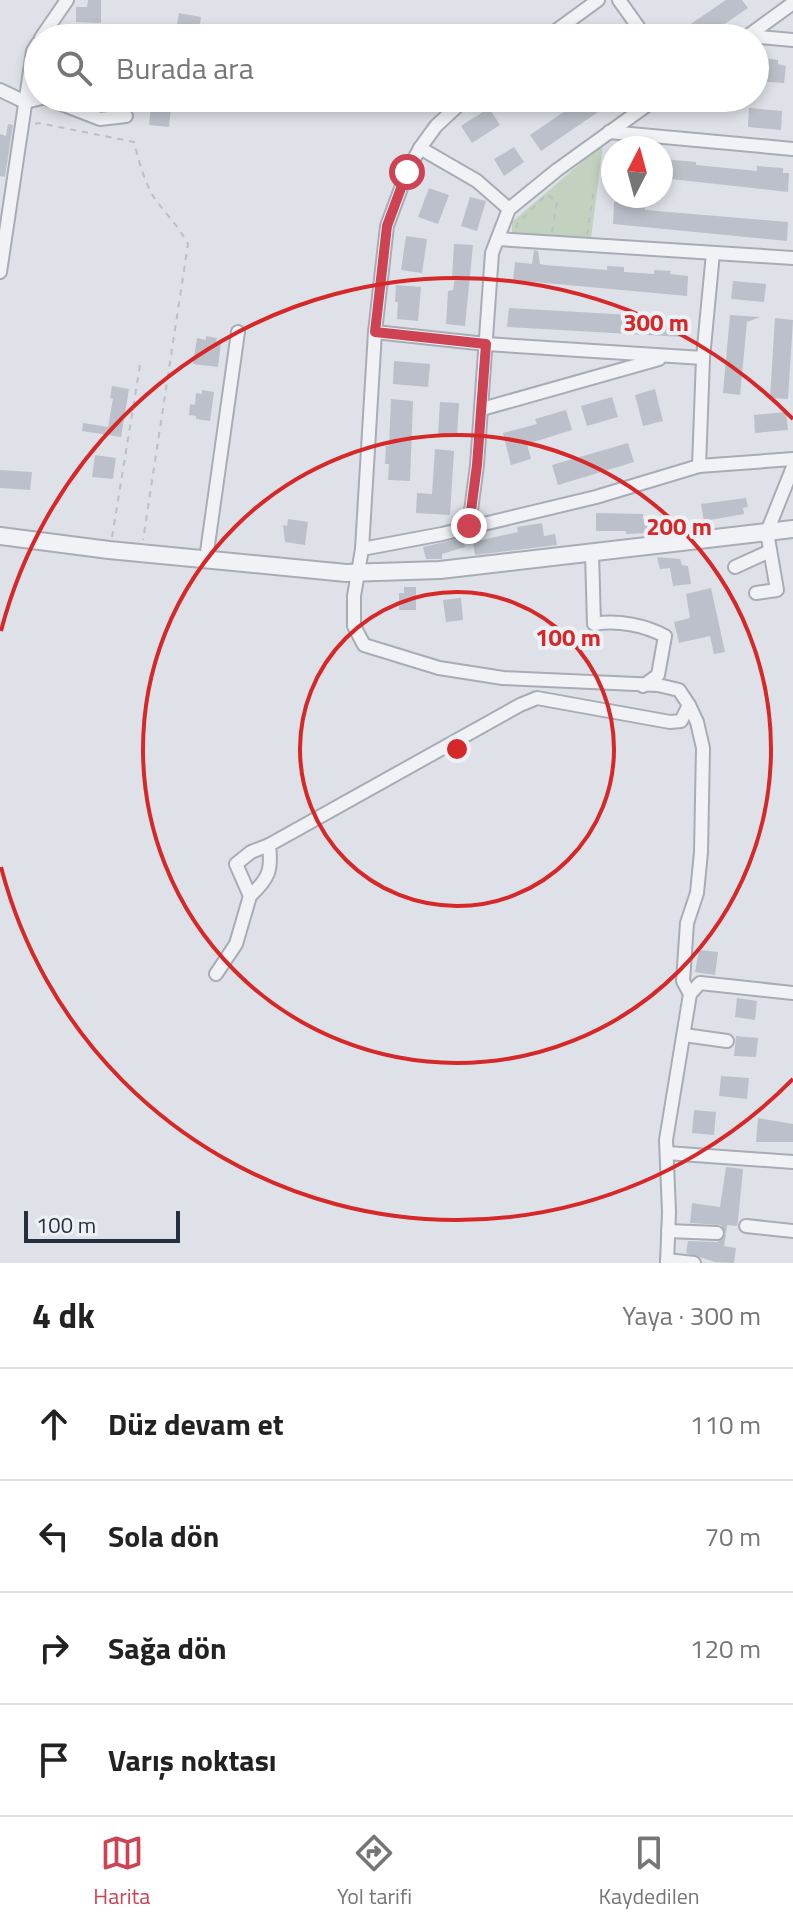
<!DOCTYPE html>
<html lang="tr">
<head>
<meta charset="utf-8">
<style>
  body { margin:0; font-family:"Titillium Web",sans-serif; background:#f2f2f2; color:#222 }
  .compass { position:absolute; left:601px; top:136px; width:72px; height:72px; border-radius:50%; background:#fff; box-shadow:0 4px 12px #0003; rotate:6deg }
  .scale { position:absolute; left:24px; bottom:20px; width:156px; box-sizing:border-box; padding-left:8px; border:4px solid #272f3e; border-top:0; font-size:22px; line-height:28px; white-space:nowrap; color:#272f3e; -webkit-text-stroke:6px #edf0f5; paint-order:stroke }
  .stop { position:absolute; width:24px; height:24px; margin:-18px; border:6px solid #cd4353; border-radius:50%; background:#fff }
  .stop.end { background:#cd4353; border-color:#fff; box-shadow:0 2px 8px #0008 }
  .list { margin:0; padding:0; list-style:none }
  h2 { display:flex; justify-content:space-between; align-items:center; height:104px; margin:0; padding:0 32px; font-size:34px }
  h2 small { font-size:26px; font-weight:400; color:#767676 }
  .list li { display:grid; grid-template-columns:52px 1fr auto; gap:24px; align-items:center; box-sizing:border-box; height:112px; padding:0 32px; border-top:2px solid #e0e0e0 }
  .list b { display:block; font-size:30px; white-space:nowrap }
  .list em { font-size:26px; font-style:normal; color:#767676 }
  .icon { flex:none; width:44px; height:44px; fill:none; stroke:currentColor; stroke-width:2; stroke-linecap:round; stroke-linejoin:round }
  .map { position:relative; flex:none; width:793px; height:1263px; overflow:hidden }
  .search { position:absolute; background:#fff; box-shadow:0 4px 12px #0003; left:24px; right:24px; top:24px; height:88px; display:flex; align-items:center; gap:20px; box-sizing:border-box; padding:0 28px; border-radius:44px; color:#767676; font-size:30px }
  .sheet { height:552px; background:#fff }
  nav { display:flex; justify-content:space-around; align-items:center; box-sizing:border-box; height:112px; border-top:2px solid #e0e0e0; background:#fff; font-size:22px; color:#767676 }
  nav a { display:grid; justify-items:center; gap:4px }
  nav .on { color:#cd4353 }
  .map>svg:first-child { display:block }
  .green { fill:#c3d1bf }
  .building { fill:#bbc0ca }
  .lines { fill:none; stroke-linecap:round; stroke-linejoin:round }
  .minor-casing { stroke:#a7acb5; stroke-width:16 }
  .tertiary-casing { stroke:#a7acb5; stroke-width:20 }
  .path { stroke:#bcbfc6; stroke-width:2; stroke-dasharray:6 6; stroke-linecap:butt }
  .minor { stroke:#f1f2f6; stroke-width:12 }
  .tertiary { stroke:#f1f2f6; stroke-width:16 }
  .route { stroke:#cd4353; stroke-width:10 }
  .ring { fill:none; stroke:#d62828; stroke-width:4 }
  .centre { fill:#d62828; stroke:#edf0f5; stroke-width:4 }
  .ring-label { font-size:24px; text-anchor:middle; font-weight:bold; fill:#d62828; stroke:#edf0f5; stroke-width:8; stroke-linejoin:round; paint-order:stroke }
</style>
</head>
<body>
<div class="map">
<svg width="793" height="1263" viewBox="0 0 793 1263">
  <rect width="100%" height="100%" fill="#dee2e8"/>
  <path class="green" d="M603 144 591 239 512 233V222Z"/>
  <g class="building">
    <path d="M88 0H101V23L76 22V7H87Z"/>
    <path d="M726 0H742L748 8 704 38H670Z"/>
    <path d="M179 13 201 17 198 38 175 36Z"/>
    <path d="M755 57 778 60V64L786 66 784 83 755 81Z"/>
    <path d="M152 98H172L169 127 149 125Z"/>
    <path d="M584 98H597L604 108 541 151 530 135Z"/>
    <path d="M489 108 500 125 472 143 461 126Z"/>
    <path d="M749 108 782 111 781 130 748 127Z"/>
    <path d="M8 124 13 125 5 177 0 176V134L6 136Z"/>
    <path d="M514 147 524 162 504 176 494 159Z"/>
    <path d="M663 159 696 162V165L757 171V166L783 168V173H789L788 192 662 178Z"/>
    <path d="M429 188 449 195 438 224 418 217Z"/>
    <path d="M470 197 486 201 477 231 461 226Z"/>
    <path d="M614 202 629 203 631 207 645 208V210L788 222 787 241 613 224Z"/>
    <path d="M406 236 427 239 422 273 401 270Z"/>
    <path d="M454 244 473 245 465 326 446 324 448 291 453 290 455 277H452Z"/>
    <path d="M534 250 538 251 540 264 545 265 607 270V266L624 267V272L654 274V270L671 271 670 274 688 276 687 296 513 280 515 262 532 264Z"/>
    <path d="M733 281 766 284 764 302 731 299Z"/>
    <path d="M396 285 421 287 418 321 397 319 398 302H395Z"/>
    <path d="M509 308 684 318 682 337 507 327Z"/>
    <path d="M730 315 760 317 747 322 740 395 723 393Z"/>
    <path d="M775 318 793 320 788 399 770 398Z"/>
    <path d="M206 336 217 338 216 342 221 343 218 367 193 364 197 338 206 340Z"/>
    <path d="M394 361 430 364 428 387 393 384Z"/>
    <path d="M112 386 129 389 121 437 82 431 83 423 108 427 113 399 110 398Z"/>
    <path d="M655 389 663 421 643 426 635 395Z"/>
    <path d="M202 390 214 392 210 421 196 419V416L189 415 190 404 195 405 196 393 202 394Z"/>
    <path d="M612 397 618 417 587 426 581 406Z"/>
    <path d="M391 399 413 401 410 481 388 480 389 464H385L386 446H389Z"/>
    <path d="M440 402 459 403 457 435 438 434Z"/>
    <path d="M566 410 572 430 527 444 531 459 511 465 503 433 537 424 535 419Z"/>
    <path d="M786 412 788 430 755 433 754 415Z"/>
    <path d="M628 443 634 462 558 485 552 465Z"/>
    <path d="M435 449 454 451 450 515 416 513 417 493 432 494Z"/>
    <path d="M95 455 116 458 113 479 92 477Z"/>
    <path d="M0 470 32 472 30 490 0 488Z"/>
    <path d="M746 498 748 507 743 508 744 514 704 521 701 504Z"/>
    <path d="M596 513 643 514V519L669 517 670 532 626 534V531H596Z"/>
    <path d="M288 519 308 522 305 545 285 542 283 525 287 526Z"/>
    <path d="M542 523 544 536 555 534 557 545 475 555 473 542 518 532 517 527Z"/>
    <path d="M462 538 465 547 442 554V559H426L423 547Z"/>
    <path d="M657 557 680 559 682 565 688 566 691 584 673 586 670 568 660 569Z"/>
    <path d="M404 587H416V610H399V593H404Z"/>
    <path d="M711 588 725 652 714 654 710 636 679 643 674 622 690 618 686 594Z"/>
    <path d="M461 598 463 620 446 622 443 600Z"/>
    <path d="M699 950 718 952 715 975 695 972Z"/>
    <path d="M737 998 757 1001 755 1020 735 1017Z"/>
    <path d="M736 1036 758 1038 756 1057 734 1056Z"/>
    <path d="M721 1076 749 1078 747 1099 719 1096Z"/>
    <path d="M694 1110 716 1112 714 1135 692 1133Z"/>
    <path d="M758 1118 793 1124V1142H756Z"/>
    <path d="M726 1167 743 1169 738 1221 737 1226 727 1225 726 1234 721 1225 690 1223 692 1203 720 1207Z"/>
    <path d="M726 1234 724 1246 736 1248 734 1263 715 1262 686 1253 688 1241 717 1242Z"/>
  </g>
  <g class="lines">
    <defs>
      <g id="minor">
        <path d="M619 0 646 38"/>
        <path d="M44 34 97 38"/>
        <path d="M747 36 793 40"/>
        <path d="M41 38 67 0"/>
        <path d="M546 38 598 0"/>
        <path d="M745 38 793 3"/>
        <path d="M0 90 25 102 42 98"/>
        <path d="M46 98 100 119 126 116"/>
        <path d="M609 132 793 149"/>
        <path d="M420 148 477 181 509 209"/>
        <path d="M498 239 793 258"/>
        <path d="M0 272 33 51 38 43"/>
        <path d="M375 332 486 344 703 358"/>
        <path d="M482 409 659 359"/>
        <path d="M699 466 703 358 713 253"/>
        <path d="M469 526 477 465 492 253 509 209 557 170 657 98"/>
        <path d="M362 549 442 534 596 497 699 466 793 459"/>
        <path d="M592 553 594 624C618 620 644 625 665 636L658 675 643 686"/>
        <path d="M206 559 238 332"/>
        <path d="M735 567 770 551"/>
        <path d="M756 593 777 590 767 532 793 467"/>
        <path d="M689 705 697 722 703 748 701 852 697 893 687 923 683 981 690 994"/>
        <path d="M250 896C269 878 272 871 269 845L520 705 537 698 670 722 681 721 689 705 679 690 658 685 503 678 439 668 364 645 354 626V596L362 549 375 332 387 226 407 172 420 148 436 126 466 98"/>
        <path d="M216 974 236 944 250 896 236 864 251 852 269 845"/>
        <path d="M684 1035 727 1041"/>
        <path d="M667 1153 793 1162"/>
        <path d="M746 1226 793 1231"/>
        <path d="M668 1231 717 1233"/>
        <path d="M667 1260 694 1263"/>
        <path d="M667 1263 669 1212 666 1140 690 994 700 983 793 993"/>
      </g>
      <path id="tertiary" d="M0 536 109 550 346 573 440 570 793 529"/>
    </defs>
    <use href="#minor" class="minor-casing"/>
    <use href="#tertiary" class="tertiary-casing"/>
    <g class="path">
      <path d="M35 124 39 123 134 142C139 162 145 185 157 202 169 217 178 226 188 244L143 540"/>
      <path d="M516 228 517 224 547 194 557 202 552 232"/>
      <path d="M587 235 594 189"/>
      <path d="M112 537 140 365"/>
    </g>
    <use href="#minor" class="minor"/>
    <use href="#tertiary" class="tertiary"/>
  </g>
  <g class="lines">
    <path class="route" d="M407 172 387 226 375 332 486 344 477 465 469 526"/>
  </g>
  <g class="ring">
    <circle cx="457" cy="749" r="157"/>
    <circle cx="457" cy="749" r="314"/>
    <path d="M793 1079A471 471 0 0 1 1 867M1 631A471 471 0 0 1 793 419"/>
  </g>
  <circle cx="457" cy="749" r="12" class="centre"/>
  <g class="ring-label">
    <text x="656" y="331">300 m</text>
    <text x="679" y="535">200 m</text>
    <text x="568" y="646">100 m</text>
  </g>
</svg>
<svg class="compass" viewBox="-18 -18 36 36"><path d="M0-13l5 13h-10z" fill="#e53935"/><path d="M0 13l5-13h-10z" fill="#767676"/></svg>
<div class="scale">100 m</div>
<div class="stop" style="left:407px;top:172px"></div>
<div class="stop end" style="left:469px;top:526px"></div>
<div class="search"><svg class="icon" aria-label="search" viewBox="0 0 24 24"><circle cx="10" cy="10" r="6"/><path d="M15 15l6 6"/></svg>Burada ara</div>
</div>
<section class="sheet">
<h2>4 dk<small>Yaya · 300 m</small></h2>
<ul class="list">
<li><svg class="icon" aria-label="ahead" viewBox="0 0 24 24"><path d="M12 20V5M6 11l6-6 6 6"/></svg><div><b>Düz devam et</b></div><em>110 m</em></li>
<li><svg class="icon" aria-label="left" viewBox="0 0 24 24"><path d="M17 20v-9H6M10 6l-5 5 5 5"/></svg><div><b>Sola dön</b></div><em>70 m</em></li>
<li><svg class="icon" aria-label="right" viewBox="0 0 24 24"><path d="M7 20v-9h11M14 6l5 5-5 5"/></svg><div><b>Sağa dön</b></div><em>120 m</em></li>
<li><svg class="icon" aria-label="arrive" viewBox="0 0 24 24"><path d="M6 21V4h12l-3 4 3 4H6"/></svg><div><b>Varış noktası</b></div></li>
</ul>
</section>
<nav>
<a class="on"><svg class="icon" aria-label="map" viewBox="0 0 24 24"><path d="M3 6l6-2 6 2 6-2v14l-6 2-6-2-6 2zM9 4v14M15 6v14"/></svg>Harita</a>
<a><svg class="icon" aria-label="directions" viewBox="0 0 24 24"><path d="M12 3l9 9-9 9-9-9zM9 14v-3h6M13 9l2 2-2 2"/></svg>Yol tarifi</a>
<a><svg class="icon" aria-label="saved" viewBox="0 0 24 24"><path d="M7 4h10v16l-5-4-5 4z"/></svg>Kaydedilen</a>
</nav>
</body>
</html>
